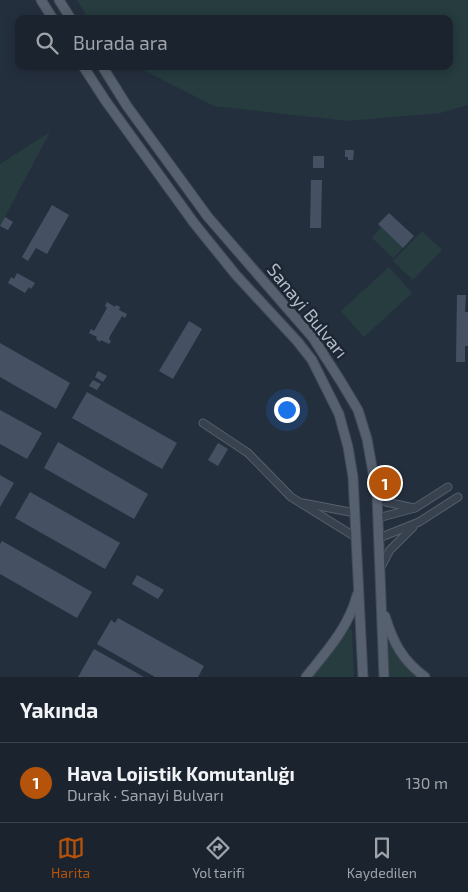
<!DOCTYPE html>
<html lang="tr">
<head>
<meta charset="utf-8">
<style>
  body { margin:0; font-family:"Exo 2",sans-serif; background:#242b36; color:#f1f3f6 }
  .you { position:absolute; left:286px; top:409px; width:18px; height:18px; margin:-12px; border:4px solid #fff; border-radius:50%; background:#1a73e8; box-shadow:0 0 0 8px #1a73e833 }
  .badge { display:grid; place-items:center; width:32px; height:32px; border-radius:50%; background:#b45309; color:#fff; font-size:16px; font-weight:700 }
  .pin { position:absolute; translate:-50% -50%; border:2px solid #fff; box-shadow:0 1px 5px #0006 }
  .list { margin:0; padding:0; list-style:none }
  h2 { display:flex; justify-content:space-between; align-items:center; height:65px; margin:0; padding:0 20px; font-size:21px }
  h2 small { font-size:16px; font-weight:400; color:#a0a4aa }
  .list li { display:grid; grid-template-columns:32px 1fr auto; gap:15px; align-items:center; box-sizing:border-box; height:80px; padding:0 20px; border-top:1px solid #39404a }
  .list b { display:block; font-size:19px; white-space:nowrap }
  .list p { margin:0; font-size:16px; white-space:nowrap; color:#a0a4aa }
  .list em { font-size:16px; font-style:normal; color:#a0a4aa }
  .icon { flex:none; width:28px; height:28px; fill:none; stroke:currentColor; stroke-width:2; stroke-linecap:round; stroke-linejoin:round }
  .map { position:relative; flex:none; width:468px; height:677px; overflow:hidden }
  .search { position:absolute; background:#1b232e; box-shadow:0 2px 12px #0003; left:15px; right:15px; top:15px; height:55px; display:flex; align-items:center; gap:12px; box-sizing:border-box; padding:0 18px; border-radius:10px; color:#a0a4aa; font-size:19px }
  .sheet { height:145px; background:#1b232e }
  nav { display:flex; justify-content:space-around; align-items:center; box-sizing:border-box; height:70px; border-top:1px solid #39404a; background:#1b232e; font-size:14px; color:#a0a4aa }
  nav a { display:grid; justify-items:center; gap:2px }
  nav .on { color:#b45309 }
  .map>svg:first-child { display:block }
  .green { fill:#263c3f }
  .building { fill:#455162 }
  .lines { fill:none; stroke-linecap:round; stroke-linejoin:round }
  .minor-casing { stroke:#565f6c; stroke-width:9 }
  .major-casing { stroke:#414a57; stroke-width:11 }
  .minor { stroke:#38414e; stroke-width:7 }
  .major { stroke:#56606e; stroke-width:9 }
  .labels { text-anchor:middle; stroke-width:5; stroke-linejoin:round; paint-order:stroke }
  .street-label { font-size:18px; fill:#b4bcc9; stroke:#1d2633 }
</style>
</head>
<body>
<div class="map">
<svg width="468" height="677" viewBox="0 0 468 677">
  <rect width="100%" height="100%" fill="#242f3e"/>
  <g class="green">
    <path d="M77 0H468V105L440 113 347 121 214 106 145 71 139 66H449V19H89Z"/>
    <path d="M50 132 0 226V164Z"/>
    <path d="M381 227 403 248 393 258 372 238Z"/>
    <path d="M422 231 442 250 413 280 393 261Z"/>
    <path d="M389 267 412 293 364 337 341 311Z"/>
    <path d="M349 627 352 631 354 677H311Z"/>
    <path d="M388 635C393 653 404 665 417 677H389Z"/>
  </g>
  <g class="building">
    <path d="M345 150H354L353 160H348V157H345Z"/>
    <rect x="313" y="156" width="11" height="12"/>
    <path d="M311 180H322L321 228H310Z"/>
    <path d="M52 205 69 215 47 254 36 248 28 261 22 257Z"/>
    <path d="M389 213 414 236 403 248 378 224Z"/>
    <path d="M5 217 13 222 8 230 0 226Z"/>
    <path d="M17 273 35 283 31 289 29 287 25 293 8 283 11 277 14 279Z"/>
    <path d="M457 295H466L465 312H468V346H465V362H456Z"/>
    <path d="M107 302 115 307 116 305 120 307 119 310 127 314 125 318 122 316 110 336 109 339 111 341 109 344 101 340 100 342 96 339 97 337 89 333 91 329 94 331 107 308 105 306Z"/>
    <path d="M189 321 202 329 173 379 159 371Z"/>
    <path d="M0 343 70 383 56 409 0 377Z"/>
    <path d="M98 371 107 376 103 382 95 377Z"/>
    <path d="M93 380 101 384 97 390 89 386Z"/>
    <path d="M87 392 177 443 162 469 72 418Z"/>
    <path d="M0 410 42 433 27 459 0 444Z"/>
    <path d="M58 442 148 494 134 519 44 468Z"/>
    <path d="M218 443 228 449 218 466 208 460Z"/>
    <path d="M0 475 14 483 0 507Z"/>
    <path d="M30 492 120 543 105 569 15 518Z"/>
    <path d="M2 541 92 592 77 618 0 574V544Z"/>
    <path d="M137 575 164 590 158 599 132 584Z"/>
    <path d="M118 618 204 666 198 677H155L97 644 111 620 115 623Z"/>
    <path d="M94 649 144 677H78Z"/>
  </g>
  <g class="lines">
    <defs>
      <g id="minor">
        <path d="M203 423 248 453 291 497 357 538"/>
        <path d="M377 495 386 502 414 508"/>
        <path d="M303 503 355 513"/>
        <path d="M378 518 415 508 448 487"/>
        <path d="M379 538 419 522 458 497"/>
        <path d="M381 567 390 550 413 527"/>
      </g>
      <g id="major">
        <path d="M41 0 53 19"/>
        <path d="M59 0 71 19"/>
        <path d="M83 66 105 100 194 223 236 275 298 342 312 360 339 414 348 447 353 477 363 677"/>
        <path d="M102 66 127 106 208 217 313 338 340 380 358 410 367 439 377 495 384 677"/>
        <path d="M385 616C393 642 402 660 425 677"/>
        <path d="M306 677C326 652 349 627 357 595"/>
      </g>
    </defs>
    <use href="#minor" class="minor-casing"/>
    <use href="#major" class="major-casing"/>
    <use href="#minor" class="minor"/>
    <use href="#major" class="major"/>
  </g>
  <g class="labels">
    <g class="street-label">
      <text transform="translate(307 311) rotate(51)" y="6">Sanayi Bulvarı</text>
    </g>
  </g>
</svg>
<div class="you"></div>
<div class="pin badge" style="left:385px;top:483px">1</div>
<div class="search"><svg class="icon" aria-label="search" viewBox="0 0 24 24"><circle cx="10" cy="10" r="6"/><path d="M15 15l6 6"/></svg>Burada ara</div>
</div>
<section class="sheet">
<h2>Yakında<small></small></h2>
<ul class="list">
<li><span class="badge">1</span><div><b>Hava Lojistik Komutanlığı</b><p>Durak · Sanayi Bulvarı</p></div><em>130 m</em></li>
</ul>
</section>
<nav>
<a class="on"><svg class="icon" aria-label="map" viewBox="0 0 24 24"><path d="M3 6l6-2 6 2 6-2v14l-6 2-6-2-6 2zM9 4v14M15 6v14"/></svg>Harita</a>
<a><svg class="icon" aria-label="directions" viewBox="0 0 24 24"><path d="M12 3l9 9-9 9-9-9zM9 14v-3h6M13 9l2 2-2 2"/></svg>Yol tarifi</a>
<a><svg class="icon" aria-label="saved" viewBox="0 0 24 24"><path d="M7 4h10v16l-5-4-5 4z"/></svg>Kaydedilen</a>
</nav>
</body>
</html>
